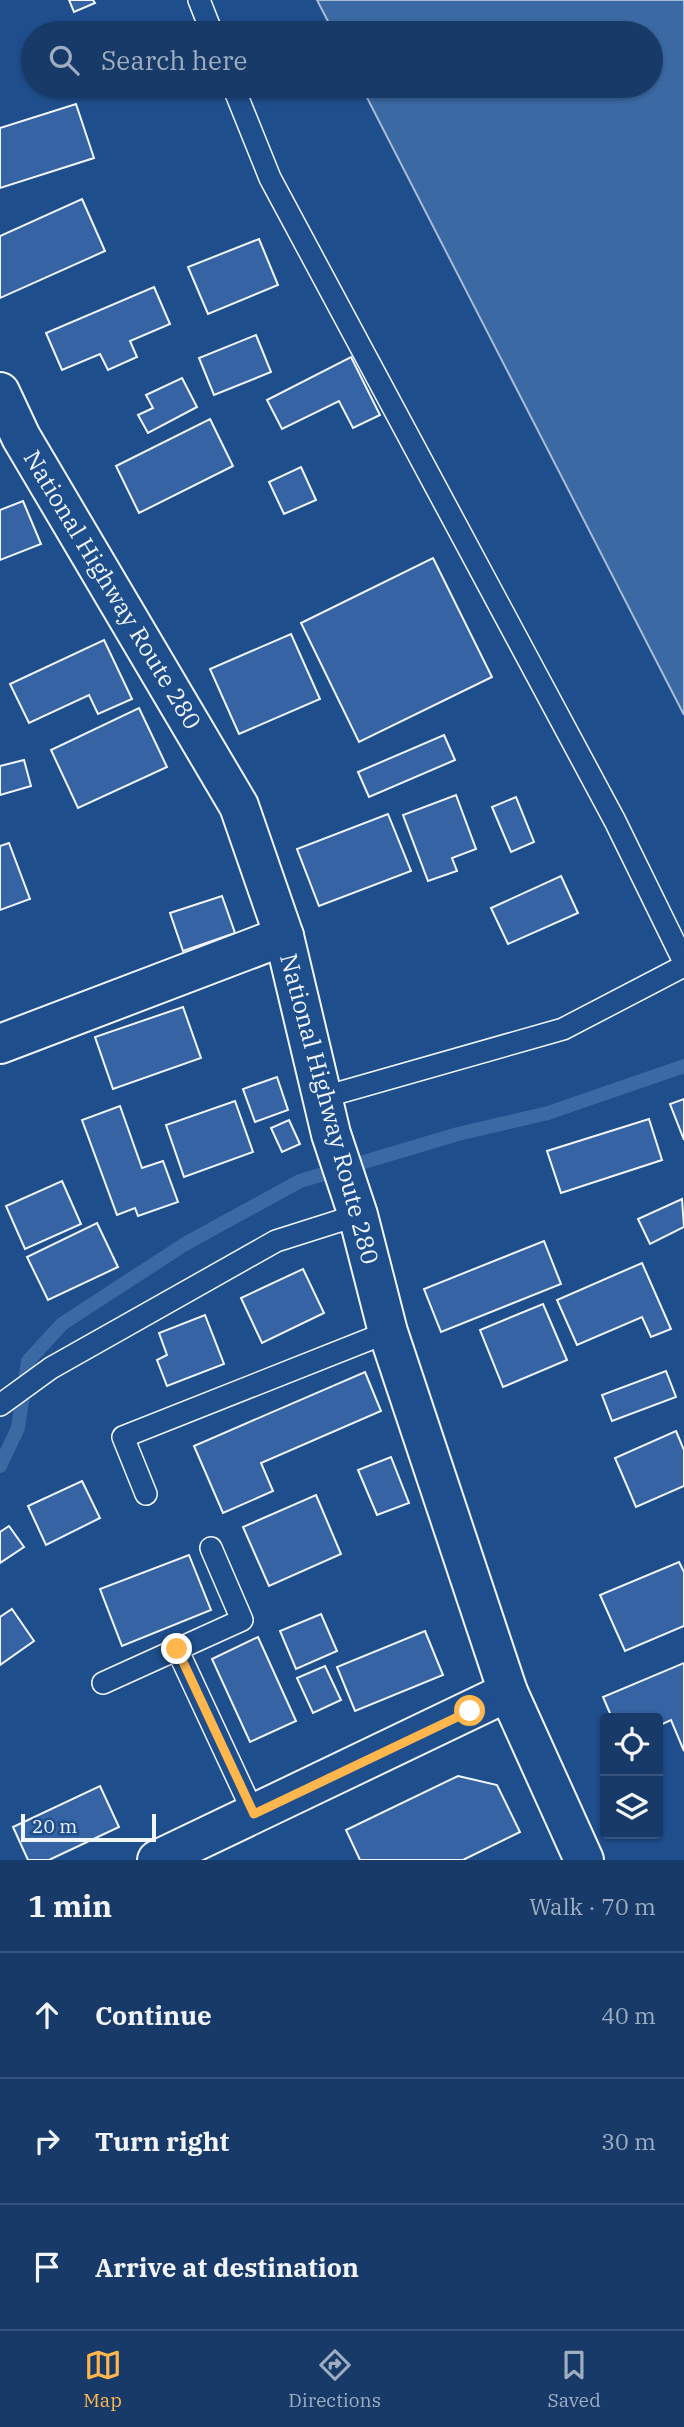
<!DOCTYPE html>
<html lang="en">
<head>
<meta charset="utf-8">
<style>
  body { margin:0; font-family:"IBM Plex Serif",serif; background:#20416f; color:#f1f3f6 }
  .controls { position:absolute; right:21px; bottom:21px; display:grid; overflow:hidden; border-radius:7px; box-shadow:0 2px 5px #0004 }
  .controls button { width:63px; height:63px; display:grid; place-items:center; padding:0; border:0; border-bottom:2px solid #36547d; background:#173a69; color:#f1f3f6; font:35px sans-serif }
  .scale { position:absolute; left:21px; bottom:18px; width:135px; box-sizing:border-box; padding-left:7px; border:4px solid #f2f6ff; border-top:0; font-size:19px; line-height:24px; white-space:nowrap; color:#f2f6ff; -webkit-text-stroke:5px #1f4e8c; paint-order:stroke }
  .stop { position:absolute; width:21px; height:21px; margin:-16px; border:5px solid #ffb74d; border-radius:50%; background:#fff }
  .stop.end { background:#ffb74d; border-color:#fff; box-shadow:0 2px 7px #0008 }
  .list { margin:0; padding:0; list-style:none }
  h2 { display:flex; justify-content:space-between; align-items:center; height:91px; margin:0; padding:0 28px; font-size:30px }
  h2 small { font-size:23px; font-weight:400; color:#9eadc0 }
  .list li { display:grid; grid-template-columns:46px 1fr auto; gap:21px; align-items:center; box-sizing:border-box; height:126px; padding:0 28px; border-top:2px solid #36547d }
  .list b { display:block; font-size:26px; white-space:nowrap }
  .list em { font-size:23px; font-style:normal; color:#9eadc0 }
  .icon { flex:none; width:38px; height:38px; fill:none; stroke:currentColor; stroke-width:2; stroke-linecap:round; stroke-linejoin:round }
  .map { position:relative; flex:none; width:684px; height:1860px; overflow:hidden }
  .search { position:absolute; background:#173a69; box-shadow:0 2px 5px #0004; left:21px; right:21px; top:21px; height:77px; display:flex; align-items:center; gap:18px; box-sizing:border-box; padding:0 24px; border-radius:38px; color:#9eadc0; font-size:26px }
  .sheet { height:469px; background:#173a69 }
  nav { display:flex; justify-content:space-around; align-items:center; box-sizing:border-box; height:98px; border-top:2px solid #36547d; background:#173a69; font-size:19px; color:#9eadc0 }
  nav a { display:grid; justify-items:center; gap:4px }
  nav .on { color:#ffb74d }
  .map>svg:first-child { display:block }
  .water { fill:#3b69a3; stroke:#a8bbd7; stroke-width:2 }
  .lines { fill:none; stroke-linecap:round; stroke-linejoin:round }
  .stream { stroke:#3b69a3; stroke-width:14 }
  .building { fill:#3563a3; stroke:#f2f6ff; stroke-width:2 }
  .service-casing { stroke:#f2f6ff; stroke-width:24 }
  .minor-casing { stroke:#f2f6ff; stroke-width:42 }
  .tertiary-casing { stroke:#f2f6ff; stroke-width:42 }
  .trunk-casing { stroke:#f2f6ff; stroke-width:42 }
  .service { stroke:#1f4e8c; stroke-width:21 }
  .minor { stroke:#1f4e8c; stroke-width:38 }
  .tertiary { stroke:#1f4e8c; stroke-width:38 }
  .trunk { stroke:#1f4e8c; stroke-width:38 }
  .route { stroke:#ffb74d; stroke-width:9 }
  .labels { text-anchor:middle; stroke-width:5; stroke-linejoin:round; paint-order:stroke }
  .street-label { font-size:24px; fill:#f2f6ff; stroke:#1f4e8c }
</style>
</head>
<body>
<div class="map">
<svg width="684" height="1860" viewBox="0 0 684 1860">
  <rect width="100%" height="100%" fill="#1f4e8c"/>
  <path class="water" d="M317 0H684V715L361 86H651V33H334Z"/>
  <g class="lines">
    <path class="stream" d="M0 1466 18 1428 28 1361 62 1324 185 1244 300 1181 458 1134 548 1113 684 1066"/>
  </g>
  <g class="building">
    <path d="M69 0H93L95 3 74 12Z"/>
    <path d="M76 104 94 158 0 188V128Z"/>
    <path d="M82 199 105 251 0 298V236Z"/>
    <path d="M259 239 278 285 208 314 188 267Z"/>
    <path d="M154 287 170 324 130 341 137 357 108 370 100 354 62 370 46 333Z"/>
    <path d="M256 335 271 372 214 395 199 358Z"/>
    <path d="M351 357 380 415 353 428 339 401 282 429 267 400Z"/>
    <path d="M182 378 197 407 148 433 138 415 153 408 146 395Z"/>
    <path d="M210 419 233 466 139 513 116 466Z"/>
    <path d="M301 467 316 500 284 514 269 482Z"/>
    <path d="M23 501 41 544 0 560V510Z"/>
    <path d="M433 558 492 677 359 742 301 623Z"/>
    <path d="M291 634 320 699 239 734 210 669Z"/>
    <path d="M104 640 132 699 98 714 89 695 29 723 10 684Z"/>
    <path d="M139 708 167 767 78 808 51 750Z"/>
    <path d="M444 735 455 760 369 797 358 772Z"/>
    <path d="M24 760 31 786 0 795V766Z"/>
    <path d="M456 795 476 849 452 858 457 871 428 881 403 815Z"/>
    <path d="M516 797 534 842 511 852 492 807Z"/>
    <path d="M388 814 411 871 319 906 297 849Z"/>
    <path d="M9 843 30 899 0 910V846Z"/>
    <path d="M561 876 578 913 508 944 491 908Z"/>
    <path d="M222 896 235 933 183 951 170 913Z"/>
    <path d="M183 1007 201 1058 113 1089 95 1037Z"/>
    <path d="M277 1077 288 1110 255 1122 243 1089Z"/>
    <path d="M684 1099V1140L670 1104Z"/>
    <path d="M235 1101 253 1152 184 1177 166 1125Z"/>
    <path d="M120 1106 142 1168 163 1161 178 1202 138 1216 135 1208 117 1215 82 1120Z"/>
    <path d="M649 1119 662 1160 561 1193 547 1151Z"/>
    <path d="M289 1120 300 1144 282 1152 271 1128Z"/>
    <path d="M62 1181 81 1224 25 1249 6 1206Z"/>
    <path d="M682 1199 684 1227 650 1244 638 1219Z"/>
    <path d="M97 1223 118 1267 48 1300 27 1257Z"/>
    <path d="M544 1241 561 1284 441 1332 424 1289Z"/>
    <path d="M642 1263 671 1329 651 1337 642 1317 577 1345 557 1300Z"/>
    <path d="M303 1269 324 1313 262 1343 241 1298Z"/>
    <path d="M543 1304 567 1360 503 1387 480 1330Z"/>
    <path d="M205 1315 224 1364 167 1386 157 1360 167 1355 159 1333Z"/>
    <path d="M666 1371 676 1397 612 1421 602 1395Z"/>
    <path d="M365 1372 381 1411 261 1463 273 1491 223 1513 194 1446Z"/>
    <path d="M676 1431 684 1450V1486L636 1507 615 1458Z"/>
    <path d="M391 1457 409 1503 377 1515 358 1470Z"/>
    <path d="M82 1481 100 1518 46 1545 28 1506Z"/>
    <path d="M316 1495 341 1554 269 1586 243 1527Z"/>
    <path d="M9 1526 24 1547 0 1563V1532Z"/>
    <path d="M189 1555 211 1610 122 1646 100 1589Z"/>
    <path d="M679 1562 684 1572V1626L625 1651 600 1595Z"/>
    <path d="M12 1609 34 1641 0 1665V1617Z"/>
    <path d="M321 1614 337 1651 296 1669 280 1631Z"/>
    <path d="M425 1631 443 1675 355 1711 337 1667Z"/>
    <path d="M258 1637 296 1721 250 1742 212 1659Z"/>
    <path d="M684 1663V1751L671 1720 658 1726V1718H612L603 1697Z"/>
    <path d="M325 1666 341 1700 313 1713 297 1678Z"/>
    <path d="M458 1776 497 1785 520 1832 463 1860H360L346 1830Z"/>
    <path d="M100 1786 119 1827 49 1860H28L13 1827Z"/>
  </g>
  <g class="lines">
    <defs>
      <g id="service">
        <path d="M199 0 212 33"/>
        <path d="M233 86 270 178 615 821 684 962"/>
        <path d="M324 1097 563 1029 684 966"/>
        <path d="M0 1405 51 1368 276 1241 358 1215"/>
        <path d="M146 1494 123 1437 388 1332"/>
        <path d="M177 1649 254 1814"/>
        <path d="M103 1683 242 1620 211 1548"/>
      </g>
      <path id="minor" d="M0 1044 284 936"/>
      <path id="tertiary" d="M157 1860 508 1692"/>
      <path id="trunk" d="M0 392 21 437 239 806 284 936 331 1134 358 1215 388 1332 508 1692 584 1860"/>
    </defs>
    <use href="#service" class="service-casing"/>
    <use href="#minor" class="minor-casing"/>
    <use href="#tertiary" class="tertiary-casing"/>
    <use href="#trunk" class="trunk-casing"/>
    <use href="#service" class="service"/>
    <use href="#minor" class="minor"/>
    <use href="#tertiary" class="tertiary"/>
    <use href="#trunk" class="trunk"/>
  </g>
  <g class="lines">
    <path class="route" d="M177 1649 254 1814 470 1711"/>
  </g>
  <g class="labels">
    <g class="street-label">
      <text transform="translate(112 590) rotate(59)" y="8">National Highway Route 280</text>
      <text transform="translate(329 1109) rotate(75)" y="8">National Highway Route 280</text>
    </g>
  </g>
</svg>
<div class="controls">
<button><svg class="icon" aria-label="locate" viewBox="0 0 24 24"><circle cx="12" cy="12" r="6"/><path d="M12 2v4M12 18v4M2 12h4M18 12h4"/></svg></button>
<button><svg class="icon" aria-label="layers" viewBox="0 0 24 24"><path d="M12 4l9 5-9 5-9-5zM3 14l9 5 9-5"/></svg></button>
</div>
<div class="scale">20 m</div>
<div class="stop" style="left:470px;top:1711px"></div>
<div class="stop end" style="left:177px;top:1649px"></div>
<div class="search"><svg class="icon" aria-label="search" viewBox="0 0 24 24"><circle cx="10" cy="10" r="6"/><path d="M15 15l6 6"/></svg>Search here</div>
</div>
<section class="sheet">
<h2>1 min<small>Walk · 70 m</small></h2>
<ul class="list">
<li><svg class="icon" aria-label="ahead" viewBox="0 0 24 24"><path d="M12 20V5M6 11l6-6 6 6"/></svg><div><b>Continue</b></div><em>40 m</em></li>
<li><svg class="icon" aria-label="right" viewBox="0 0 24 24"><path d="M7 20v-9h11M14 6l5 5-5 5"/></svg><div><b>Turn right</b></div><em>30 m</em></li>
<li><svg class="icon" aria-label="arrive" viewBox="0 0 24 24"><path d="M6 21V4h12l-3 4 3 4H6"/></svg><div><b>Arrive at destination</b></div></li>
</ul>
</section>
<nav>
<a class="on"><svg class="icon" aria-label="map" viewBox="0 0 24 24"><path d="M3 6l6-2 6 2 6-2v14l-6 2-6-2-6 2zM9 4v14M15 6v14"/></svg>Map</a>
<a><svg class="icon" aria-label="directions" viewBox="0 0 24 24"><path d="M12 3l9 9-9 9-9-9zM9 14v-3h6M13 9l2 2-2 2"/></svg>Directions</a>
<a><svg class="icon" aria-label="saved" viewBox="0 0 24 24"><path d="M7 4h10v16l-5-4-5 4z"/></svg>Saved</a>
</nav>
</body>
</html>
